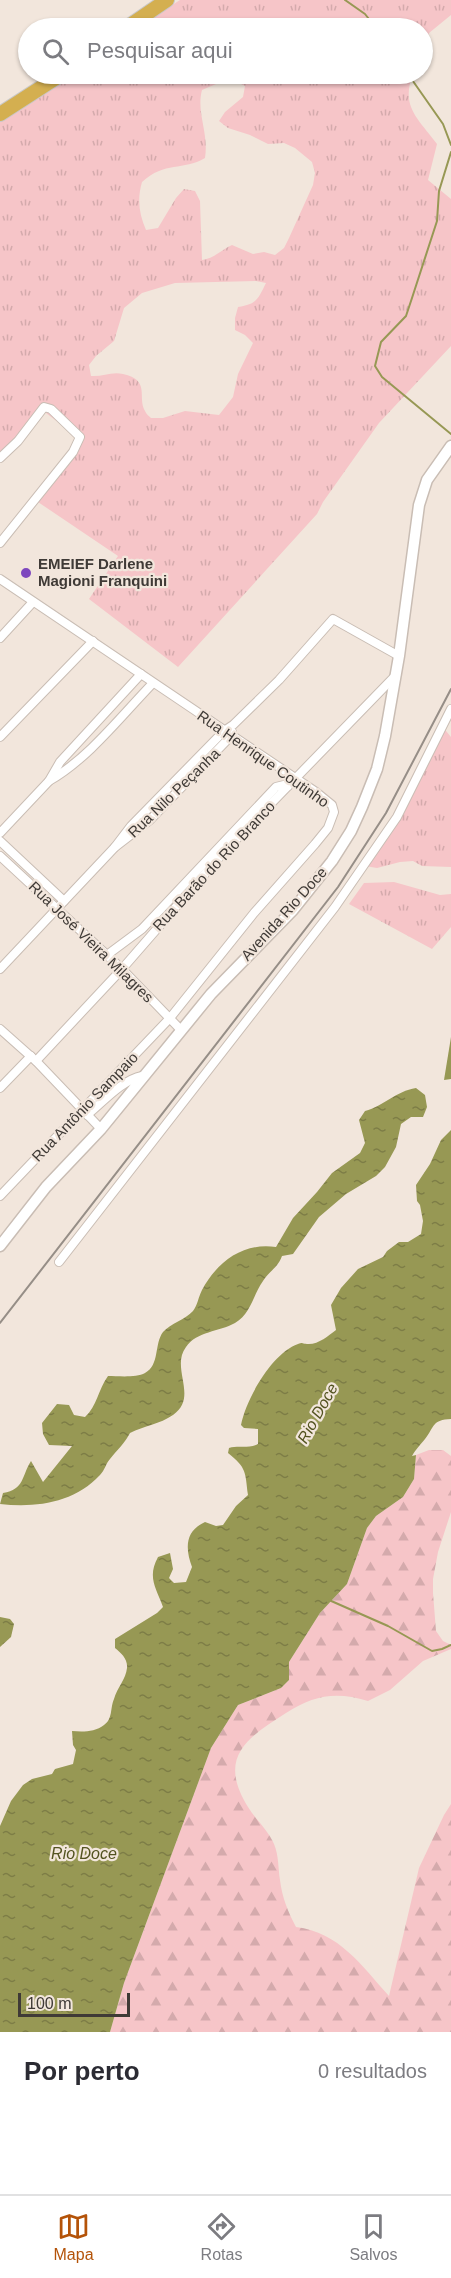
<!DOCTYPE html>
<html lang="pt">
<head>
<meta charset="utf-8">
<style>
  body { margin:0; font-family:Arial,sans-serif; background:#f2f2f3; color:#2b2b33 }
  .scale { position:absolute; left:18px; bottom:15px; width:112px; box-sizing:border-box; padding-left:6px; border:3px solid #3f3a36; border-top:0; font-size:16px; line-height:21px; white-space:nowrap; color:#3f3a36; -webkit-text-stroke:4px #f2e6dc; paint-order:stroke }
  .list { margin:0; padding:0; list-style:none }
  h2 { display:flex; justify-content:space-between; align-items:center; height:78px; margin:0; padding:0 24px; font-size:26px }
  h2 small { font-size:20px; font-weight:400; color:#7c7c81 }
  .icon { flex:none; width:33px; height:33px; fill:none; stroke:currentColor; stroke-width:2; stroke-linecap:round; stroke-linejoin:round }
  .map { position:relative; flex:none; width:451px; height:2032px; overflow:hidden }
  .search { position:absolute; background:#fff; box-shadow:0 2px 4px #0004; left:18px; right:18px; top:18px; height:66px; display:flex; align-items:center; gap:15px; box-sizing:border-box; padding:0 21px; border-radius:33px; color:#7c7c81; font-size:22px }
  .sheet { height:162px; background:#fff }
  nav { display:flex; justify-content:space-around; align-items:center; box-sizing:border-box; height:84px; border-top:2px solid #e1e1e2; background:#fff; font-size:16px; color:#7c7c81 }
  nav a { display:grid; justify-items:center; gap:3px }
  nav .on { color:#b45309 }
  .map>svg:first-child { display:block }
  .grass { fill:url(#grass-tufts); fill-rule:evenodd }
  .forest { fill:url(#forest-firs) }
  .water { fill:url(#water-ripples) }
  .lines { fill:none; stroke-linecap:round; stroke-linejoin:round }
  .stream { stroke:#979854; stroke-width:2 }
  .minor-casing { stroke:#c9bdb4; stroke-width:10 }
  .tertiary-casing { stroke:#c9bdb4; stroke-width:13 }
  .trunk-casing { stroke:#c9c8c7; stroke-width:16 }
  .minor { stroke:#fff; stroke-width:8 }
  .tertiary { stroke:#fff; stroke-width:10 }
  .trunk { stroke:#d4af50; stroke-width:14 }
  .rail { stroke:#968e87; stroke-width:2 }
  .poi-dot { fill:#7e47be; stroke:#f2e6dc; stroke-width:2 }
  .labels { text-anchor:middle; stroke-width:4.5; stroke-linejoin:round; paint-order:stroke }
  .poi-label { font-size:15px; font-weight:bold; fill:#3f3a36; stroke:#f2e6dc; text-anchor:start }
  .street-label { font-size:15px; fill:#3f3a36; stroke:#f2e6dc }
  .water-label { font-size:16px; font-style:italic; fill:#535320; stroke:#f2e6dc }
</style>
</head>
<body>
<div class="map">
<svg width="451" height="2032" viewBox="0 0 451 2032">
  <defs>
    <pattern id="grass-tufts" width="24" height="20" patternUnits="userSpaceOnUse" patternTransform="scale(1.5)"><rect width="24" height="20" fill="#f6c5c8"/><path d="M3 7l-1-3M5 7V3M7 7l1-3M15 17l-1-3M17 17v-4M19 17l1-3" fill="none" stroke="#d4aaac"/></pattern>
    <pattern id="forest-firs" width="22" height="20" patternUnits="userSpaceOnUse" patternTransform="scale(1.5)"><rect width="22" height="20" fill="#f6c5c8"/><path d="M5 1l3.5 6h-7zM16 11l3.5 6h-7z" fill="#d4aaac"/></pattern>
    <pattern id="water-ripples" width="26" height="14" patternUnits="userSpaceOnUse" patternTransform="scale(1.5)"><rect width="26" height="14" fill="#979854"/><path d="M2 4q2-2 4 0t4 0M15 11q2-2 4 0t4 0" fill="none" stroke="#7d7d46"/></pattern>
  </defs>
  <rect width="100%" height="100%" fill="#f2e6dc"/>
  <g class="grass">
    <path d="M180 0H451V15L429 33 423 50 422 28H137Z"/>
    <path d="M69 74H413C400 107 419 119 437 144L428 180 451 199V346L379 423 323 502 317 514 178 667 89 599 118 556 35 500 79 438 42 410 0 454V119ZM234 80 245 86 243 97 225 112 219 121 228 128 250 135 268 144 284 143 295 148 312 162 315 173 313 185 289 238 284 248 275 255 264 252 253 254 232 245C221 250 215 258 202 260L200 201 195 191 184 189 176 198 158 228 146 230C139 214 137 199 142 182 165 161 183 171 205 158 209 132 196 113 202 90L223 81ZM256 281 266 283C258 299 257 304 238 307L235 318V330L245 335 253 343 238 374 233 397 219 415 185 411 163 418H151C149 416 146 414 145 411 137 397 151 380 123 374 112 371 102 377 91 376L89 365 96 356 114 341 124 308 142 293 175 283Z"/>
    <path d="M442 726 451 737V867L422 866 413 861 400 862 377 868 365 866 397 813Z"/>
    <path d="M394 882 440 895 451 894V927L432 949 349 904 364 883Z"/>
  </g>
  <path class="forest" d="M429 1450H443L451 1456V1512L438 1552 433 1579V1593L436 1631 443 1641 451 1645V1649L423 1661 390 1690 368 1701C336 1691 314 1695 286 1713 247 1738 217 1757 248 1807 256 1820 268 1830 274 1844 279 1856 278 1868 280 1880 282 1897 288 1912 296 1927 339 1932 362 1966 389 1996L419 1868 444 1815 451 1804V2032H110L124 1983 211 1748 238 1705 281 1688 289 1680V1662L320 1613 347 1584 367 1528 376 1516 403 1497 414 1479 416 1455Z"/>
  <g class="water">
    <path d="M451 1037V1079L444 1080Z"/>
    <path d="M416 1088 425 1095 427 1107 423 1117H411L401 1124 396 1147 385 1167 376 1176 346 1194 319 1217 293 1254 282 1256C277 1269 270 1270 263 1281 253 1295 251 1314 235 1323 219 1332 197 1331 186 1347 170 1368 199 1397 173 1415 160 1424 144 1426 130 1433 125 1443 117 1450 110 1459 106 1463 105 1470 100 1475 74 1503 36 1508 0 1504L3 1493C25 1489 21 1477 31 1461L43 1482 72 1446 49 1445 43 1434 42 1423 57 1404 69 1405 74 1415 85 1417C97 1406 98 1390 108 1376 118 1376 136 1378 145 1373 160 1365 154 1344 163 1332 171 1323 185 1320 193 1311 198 1304 198 1298 202 1290 217 1262 243 1242 276 1247L293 1218 317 1192 332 1173 360 1153 365 1143 359 1120 365 1111C384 1106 396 1091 416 1088Z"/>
    <path d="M451 1130V1419C432 1420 435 1426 425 1439 420 1445 416 1449 412 1456L416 1455 414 1479 403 1497 376 1516 367 1528 347 1584 320 1613 289 1662V1680L281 1688 238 1705 211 1748 124 1983 110 2032H0V1826L11 1801 23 1785 32 1779 52 1774 55 1769 73 1764 76 1750 73 1745 72 1731C83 1732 95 1732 104 1725 113 1719 110 1708 114 1699 117 1688 126 1679 127 1668 128 1659 121 1653 115 1648V1639L157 1613 163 1607C156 1588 147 1577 158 1557L170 1553 173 1569 169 1578 174 1583 186 1582 192 1567C185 1548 185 1531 205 1522L216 1526 223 1525 236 1506 248 1495C245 1472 247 1468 228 1453L229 1448C238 1445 248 1449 258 1444V1429L244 1428 241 1425C246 1399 272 1353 298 1344 304 1342 301 1344 307 1344 318 1345 328 1336 336 1330L331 1305 341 1288 358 1269 383 1257 387 1251 399 1242H408L421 1234 423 1221 420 1205 417 1201 416 1185 430 1164 441 1140Z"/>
    <path d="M0 1617 10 1619 14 1624 11 1637 0 1647Z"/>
  </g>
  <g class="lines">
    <g class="stream">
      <path d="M345 0 365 14 376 28"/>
      <path d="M408 74 443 124 451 145"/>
      <path d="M451 152 439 191 437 221 412 298 406 316 381 342 375 366 382 377 451 434"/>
      <path d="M329 1600 388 1626 432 1651 442 1649 451 1645"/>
    </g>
    <defs>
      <g id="minor">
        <path d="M0 458 18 441 44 407 51 409 80 437 73 452 0 543"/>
        <path d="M0 579 316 792 332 805 334 812 328 828 315 844 254 913 170 1018 0 1196"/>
        <path d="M0 638 33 602"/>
        <path d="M0 737 93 641"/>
        <path d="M49 781C88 759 122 715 153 683"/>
        <path d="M0 833 49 781 60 762 141 674"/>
        <path d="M0 841 64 901"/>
        <path d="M115 847 131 826 224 731 233 725 279 680 333 619 399 656"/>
        <path d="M0 856 122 969 181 1030"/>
        <path d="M107 955 142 929 276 787 284 785 288 786"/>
        <path d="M0 969 115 847 150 820 231 736 232 732"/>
        <path d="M0 1029 36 1061 101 1129"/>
        <path d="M36 1061 122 969 223 853 396 675"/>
        <path d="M0 1088 31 1056"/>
        <path d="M87 1115C103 1102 122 1080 142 1076"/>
        <path d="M59 1262 335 907 397 817 451 709"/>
      </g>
      <path id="tertiary" d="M0 1246 46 1187 101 1129 211 994 293 910 332 861 351 831 362 807 377 769 385 736 399 656 419 505 427 480 451 446"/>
      <g id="trunk">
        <path d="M126 28 167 0"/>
        <path d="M0 114 62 74"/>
      </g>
    </defs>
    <use href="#minor" class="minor-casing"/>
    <use href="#tertiary" class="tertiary-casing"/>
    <use href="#trunk" class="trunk-casing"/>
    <use href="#minor" class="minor"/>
    <use href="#tertiary" class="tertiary"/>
    <use href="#trunk" class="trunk"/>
    <path class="rail" d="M0 1323 338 887 386 813 451 689"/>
  </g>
  <circle class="poi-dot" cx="26" cy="573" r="6"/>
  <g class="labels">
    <g class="poi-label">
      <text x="38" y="569">EMEIEF Darlene<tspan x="38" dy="17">Magioni Franquini</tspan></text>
    </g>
    <g class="street-label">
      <text transform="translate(263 759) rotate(35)" y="5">Rua Henrique Coutinho</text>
      <text transform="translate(174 793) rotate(-44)" y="5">Rua Nilo Peçanha</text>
      <text transform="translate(214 866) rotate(-47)" y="5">Rua Barão do Rio Branco</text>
      <text transform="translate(284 914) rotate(-48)" y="5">Avenida Rio Doce</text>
      <text transform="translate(91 942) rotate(44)" y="5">Rua José Vieira Milagres</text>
      <text transform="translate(85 1107) rotate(-46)" y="5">Rua Antônio Sampaio</text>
    </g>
    <g class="water-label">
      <text transform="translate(317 1413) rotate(-61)" y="6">Rio Doce</text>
      <text x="84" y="1859">Rio Doce</text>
    </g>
  </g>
</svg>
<div class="scale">100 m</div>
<div class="search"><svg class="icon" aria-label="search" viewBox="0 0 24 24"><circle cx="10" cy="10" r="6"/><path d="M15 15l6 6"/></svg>Pesquisar aqui</div>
</div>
<section class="sheet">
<h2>Por perto<small>0 resultados</small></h2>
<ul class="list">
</ul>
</section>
<nav>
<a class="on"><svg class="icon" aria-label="map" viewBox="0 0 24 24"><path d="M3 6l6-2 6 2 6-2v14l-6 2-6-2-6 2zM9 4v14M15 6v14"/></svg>Mapa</a>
<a><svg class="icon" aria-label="directions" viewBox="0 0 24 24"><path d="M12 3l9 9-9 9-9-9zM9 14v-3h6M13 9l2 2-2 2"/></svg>Rotas</a>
<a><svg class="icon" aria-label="saved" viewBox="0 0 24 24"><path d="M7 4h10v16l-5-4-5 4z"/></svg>Salvos</a>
</nav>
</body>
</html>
